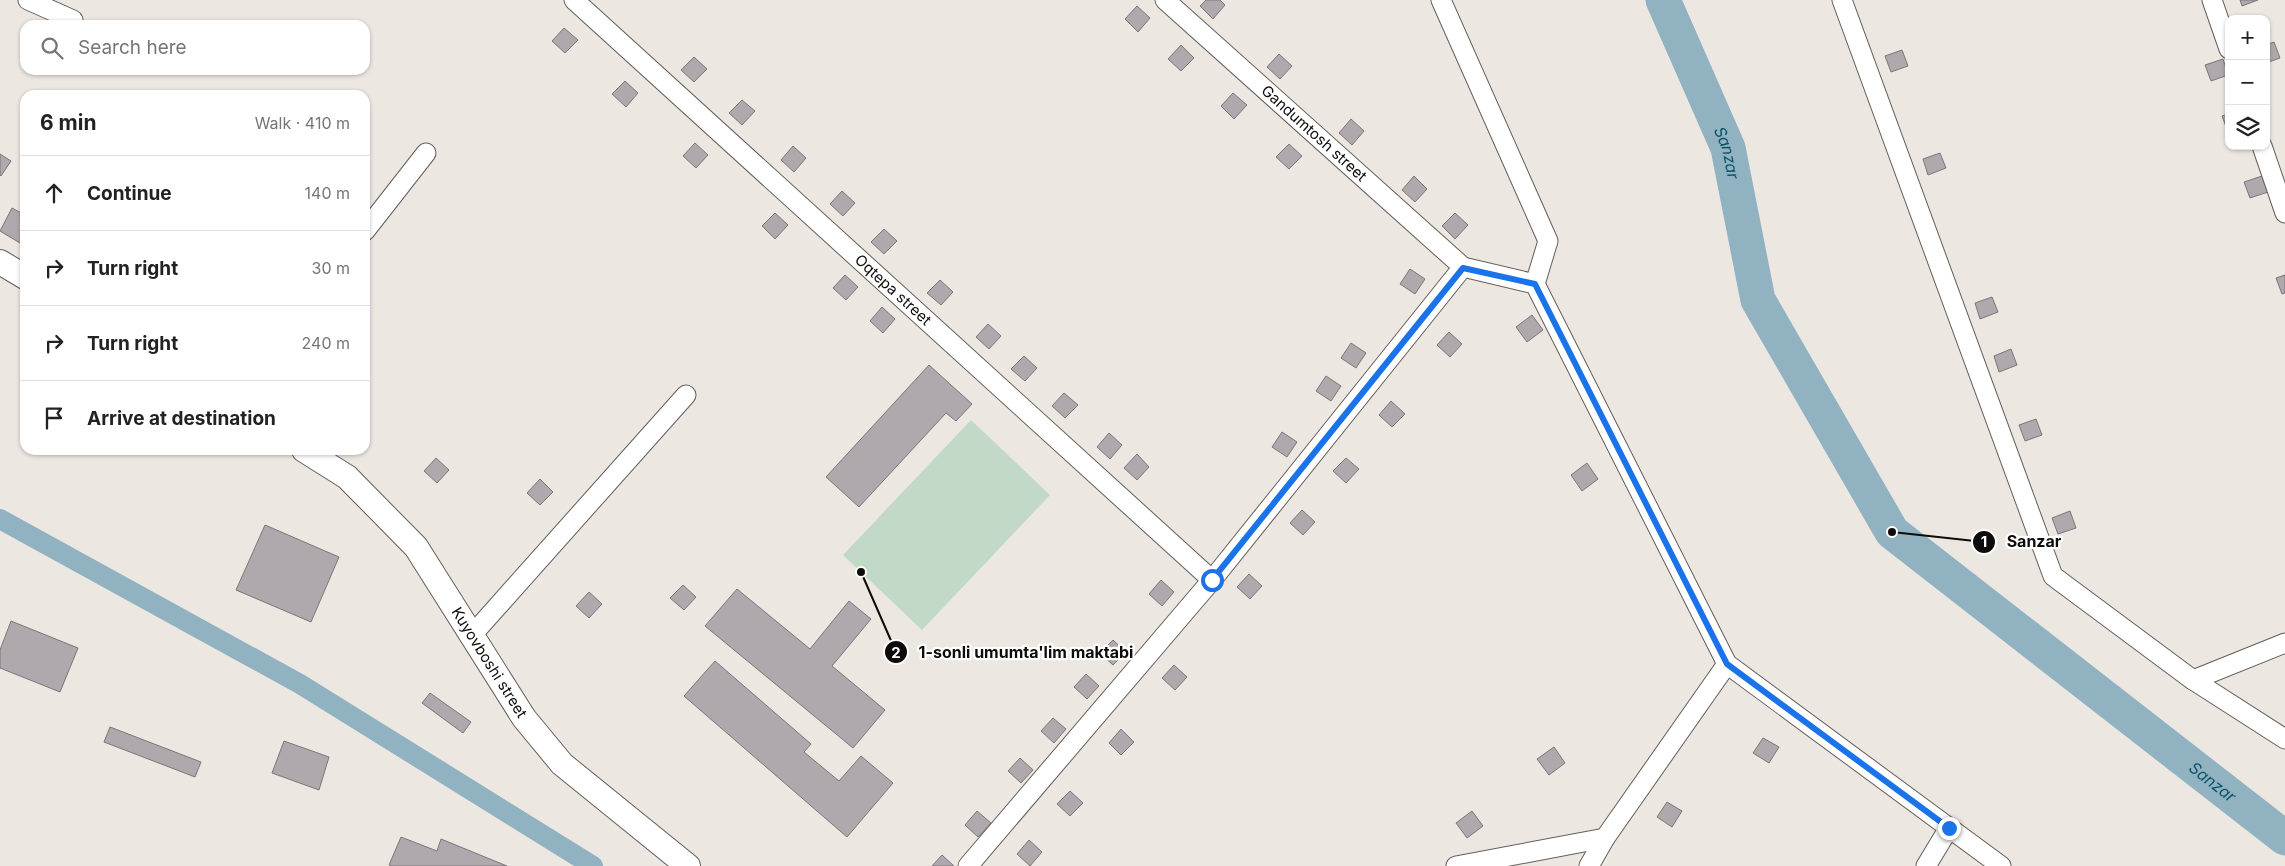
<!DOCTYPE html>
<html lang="en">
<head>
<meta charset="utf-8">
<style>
  body { margin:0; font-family:Inter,sans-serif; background:#f6f6f6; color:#222 }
  .controls { position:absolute; right:15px; top:15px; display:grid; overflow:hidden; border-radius:10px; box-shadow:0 1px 4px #0004 }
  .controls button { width:45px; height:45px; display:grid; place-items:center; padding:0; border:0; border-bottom:1px solid #e0e0e0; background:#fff; color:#222; font:25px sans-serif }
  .stop { position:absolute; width:15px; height:15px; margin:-11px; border:4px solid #1a73e8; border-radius:50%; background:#fff }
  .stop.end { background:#1a73e8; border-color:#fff; box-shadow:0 1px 5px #0008 }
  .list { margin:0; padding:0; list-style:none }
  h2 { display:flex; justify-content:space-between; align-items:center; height:65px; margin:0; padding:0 20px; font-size:21px }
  h2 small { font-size:16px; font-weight:400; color:#767676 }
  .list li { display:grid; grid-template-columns:32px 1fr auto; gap:15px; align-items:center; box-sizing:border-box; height:75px; padding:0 20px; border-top:1px solid #e0e0e0 }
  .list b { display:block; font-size:19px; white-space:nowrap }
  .list em { font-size:16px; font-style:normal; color:#767676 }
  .icon { flex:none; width:28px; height:28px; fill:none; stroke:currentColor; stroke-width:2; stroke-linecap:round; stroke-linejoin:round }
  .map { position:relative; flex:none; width:2285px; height:866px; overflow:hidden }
  .search { position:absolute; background:#fff; box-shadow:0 1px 4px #0004; left:20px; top:20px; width:350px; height:55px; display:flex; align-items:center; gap:12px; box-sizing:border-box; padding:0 18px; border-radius:15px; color:#767676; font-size:19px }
  .panel { position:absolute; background:#fff; box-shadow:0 1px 4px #0004; left:20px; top:90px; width:350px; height:365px; border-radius:15px }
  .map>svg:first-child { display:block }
  .green { fill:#c1d9c6 }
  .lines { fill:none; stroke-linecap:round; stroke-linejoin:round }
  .canal { stroke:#90b2c1; stroke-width:20 }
  .river { stroke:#90b2c1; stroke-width:35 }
  .building { fill:#afa8ad; stroke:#7c767a }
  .minor-casing { stroke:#635e5a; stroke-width:21 }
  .major-casing { stroke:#635e5a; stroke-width:26 }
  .minor { stroke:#fff; stroke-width:19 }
  .major { stroke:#fff; stroke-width:24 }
  .route { stroke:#1a73e8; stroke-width:6 }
  .labels { text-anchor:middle; stroke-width:4.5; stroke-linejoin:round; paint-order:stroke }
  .street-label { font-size:15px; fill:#0e0c0a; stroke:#fff }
  .water-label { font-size:16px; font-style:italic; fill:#0c5368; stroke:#fff }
  .leader { fill:none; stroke:#0e0c0a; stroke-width:2 }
  .callout-dot { fill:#0e0c0a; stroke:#fff; stroke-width:2 }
  .mark-label { font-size:15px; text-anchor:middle; font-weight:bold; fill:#fff }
  .callout-label { font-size:16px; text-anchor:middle; font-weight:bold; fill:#0e0c0a; stroke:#fff; stroke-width:4.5; stroke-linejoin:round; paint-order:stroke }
</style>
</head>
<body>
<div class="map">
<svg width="2285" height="866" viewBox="0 0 2285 866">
  <rect width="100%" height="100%" fill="#ede7e2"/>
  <path class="green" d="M971 420 1050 495 922 630 843 555Z"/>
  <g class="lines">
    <path class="canal" d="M0 519 300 684 593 866"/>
    <path class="river" id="s1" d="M1663 0 1728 148 1758 300 1892 532 2285 838"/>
  </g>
  <g class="building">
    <path d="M1206 0H1220L1225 5 1213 19 1200 6Z"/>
    <path d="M2240 0H2258L2242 6Z"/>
    <path d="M1137 6 1150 18 1138 32 1125 19Z"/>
    <path d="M564 28 578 40 565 53 552 41Z"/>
    <path d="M2274 42 2280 58 2266 63V45Z"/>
    <path d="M1181 45 1194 58 1181 71 1168 59Z"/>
    <path d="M1902 50 1908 66 1891 72 1885 56Z"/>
    <path d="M1279 54 1292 66 1280 79 1267 67Z"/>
    <path d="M694 57 707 69 694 82 681 70Z"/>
    <path d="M2223 59 2228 75 2211 81 2205 65Z"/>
    <path d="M625 81 638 93 626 107 612 94Z"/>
    <path d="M1233 93 1247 105 1234 119 1221 106Z"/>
    <path d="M742 100 755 111 742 125 729 113Z"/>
    <path d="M2229 114V132H2228L2222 116Z"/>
    <path d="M1351 119 1364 131 1352 145 1339 133Z"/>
    <path d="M695 143 708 155 696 168 683 156Z"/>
    <path d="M1289 144 1302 156 1289 169 1276 157Z"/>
    <path d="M793 146 806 158 794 172 781 160Z"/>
    <path d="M1940 153 1946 168 1928 175 1923 159Z"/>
    <path d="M0 154 11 161 1 176 0 175Z"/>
    <path d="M1414 176 1427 189 1415 202 1402 190Z"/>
    <path d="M2262 176 2268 192 2250 198 2244 182Z"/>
    <path d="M842 191 855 203 843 216 830 204Z"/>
    <path d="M12 208 25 215V246L0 231Z"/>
    <path d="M775 213 788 225 775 239 762 226Z"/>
    <path d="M1455 213 1468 225 1455 239 1442 226Z"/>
    <path d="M884 229 897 241 884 254 871 242Z"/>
    <path d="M1410 269 1425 279 1415 294 1400 284Z"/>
    <path d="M845 275 858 287 846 300 833 288Z"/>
    <path d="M2285 275V293L2282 294 2276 278Z"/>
    <path d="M940 280 953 292 941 305 927 293Z"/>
    <path d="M1992 297 1998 312 1980 319 1975 303Z"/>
    <path d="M882 307 895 319 883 333 870 321Z"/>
    <path d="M1532 315 1543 330 1527 342 1516 327Z"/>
    <path d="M988 324 1001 336 989 349 976 337Z"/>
    <path d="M1449 332 1462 344 1450 357 1437 345Z"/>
    <path d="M1351 343 1366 353 1356 368 1341 358Z"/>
    <path d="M2011 349 2017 365 1999 372 1994 356Z"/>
    <path d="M1024 356 1037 368 1025 381 1011 369Z"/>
    <path d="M929 365 972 404 956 421 946 413 859 507 826 477Z"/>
    <path d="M1326 376 1341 386 1331 401 1316 391Z"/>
    <path d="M1064 393 1078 405 1065 418 1052 406Z"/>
    <path d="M1391 401 1405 414 1392 427 1379 415Z"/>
    <path d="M2036 419 2042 435 2025 441 2019 425Z"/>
    <path d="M1282 432 1297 442 1287 457 1272 447Z"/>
    <path d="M1109 433 1122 445 1110 459 1097 447Z"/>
    <path d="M1137 454 1149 467 1137 480 1124 468Z"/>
    <path d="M436 458 449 470 437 483 424 471Z"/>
    <path d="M1346 458 1359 469 1346 483 1333 471Z"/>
    <path d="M1587 463 1598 479 1582 491 1571 475Z"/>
    <path d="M540 479 553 492 540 505 527 493Z"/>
    <path d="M1302 510 1315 522 1303 535 1290 523Z"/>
    <path d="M2070 511 2076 528 2058 534 2052 518Z"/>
    <path d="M265 525 339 557 311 622 236 590Z"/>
    <path d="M1249 574 1262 586 1250 599 1237 587Z"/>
    <path d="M1161 580 1174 592 1162 606 1149 594Z"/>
    <path d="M683 585 696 597 684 610 670 598Z"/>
    <path d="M737 589 810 649 849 601 871 619 832 666 885 710 853 748 705 626Z"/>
    <path d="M589 592 602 604 589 618 576 606Z"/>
    <path d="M11 621 78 648 60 692 0 668V650Z"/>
    <path d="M1113 640 1126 652 1113 665 1100 653Z"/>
    <path d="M715 661 811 744 804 752 839 781 861 756 893 783 847 837 684 696Z"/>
    <path d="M1174 665 1187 677 1175 690 1162 678Z"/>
    <path d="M1086 674 1099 686 1087 699 1074 687Z"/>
    <path d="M430 693 471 722 463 733 422 703Z"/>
    <path d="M1053 718 1066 729 1054 743 1041 731Z"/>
    <path d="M110 727 201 762 195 777 104 742Z"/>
    <path d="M1121 729 1134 742 1121 755 1109 743Z"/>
    <path d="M1763 738 1779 747 1769 763 1753 753Z"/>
    <path d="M284 741 329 757 319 790 272 773Z"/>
    <path d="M1554 747 1565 763 1549 775 1537 759Z"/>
    <path d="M1020 758 1033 770 1021 783 1008 771Z"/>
    <path d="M1070 791 1083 803 1070 816 1057 804Z"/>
    <path d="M1667 802 1682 811 1672 827 1657 817Z"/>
    <path d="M977 811 991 823 978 837 965 825Z"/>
    <path d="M1472 811 1483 826 1467 838 1456 823Z"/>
    <path d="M401 837 437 851 441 839 507 866H392L389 865Z"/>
    <path d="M1029 840 1042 852 1030 866 1017 854Z"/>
    <path d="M942 855 954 866H932Z"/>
  </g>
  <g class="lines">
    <defs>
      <g id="minor">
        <path d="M28 0 73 20"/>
        <path id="s2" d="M574 0 1212 580"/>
        <path id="s3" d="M1165 0 1463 267 1535 284 1727 664 2001 866"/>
        <path d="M1441 0 1548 241 1535 284"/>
        <path d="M1842 0 2053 576 2193 680"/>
        <path d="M2212 0 2229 49"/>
        <path d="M2262 146 2285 213"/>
        <path d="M365 231 426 153"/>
        <path d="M472 635 686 395"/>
        <path d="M2285 643 2193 680 2285 739"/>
        <path d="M968 866 1212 580 1463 267"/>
        <path d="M1456 866 1605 838"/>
        <path d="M1589 866 1605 838 1727 664"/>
        <path d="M1926 866 1949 828"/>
      </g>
      <g id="major">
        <path d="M0 262 25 277"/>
        <path id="s4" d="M304 450 347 477 416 547 524 718 562 764 688 866"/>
      </g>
    </defs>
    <use href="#minor" class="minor-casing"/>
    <use href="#major" class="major-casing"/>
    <use href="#minor" class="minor"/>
    <use href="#major" class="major"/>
  </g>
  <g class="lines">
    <path class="route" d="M1212 580 1463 268 1535 284 1727 664 1949 828"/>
  </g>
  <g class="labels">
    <g class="street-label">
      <text dy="5" stroke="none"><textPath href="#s3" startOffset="200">Gandumtosh street</textPath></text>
      <text dy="5" stroke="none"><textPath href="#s2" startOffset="431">Oqtepa street</textPath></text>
      <text dy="5" stroke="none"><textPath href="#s4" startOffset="286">Kuyovboshi street</textPath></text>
    </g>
    <g class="water-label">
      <text dy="6" stroke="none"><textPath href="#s1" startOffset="166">Sanzar</textPath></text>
      <text dy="6" stroke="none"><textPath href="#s1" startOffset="991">Sanzar</textPath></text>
    </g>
  </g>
  <path class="leader" d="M1892 532L1984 542M861 572L896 652"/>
  <g class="callout-dot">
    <circle cx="1892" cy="532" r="5"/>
    <circle cx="861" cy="572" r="5"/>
    <circle cx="1984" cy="542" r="12"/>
    <circle cx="896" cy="652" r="12"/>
  </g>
  <g class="mark-label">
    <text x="1984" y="547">1</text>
    <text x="896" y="658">2</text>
  </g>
  <g class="callout-label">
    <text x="2034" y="547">Sanzar</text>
    <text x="1026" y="658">1-sonli umumta'lim maktabi</text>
  </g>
</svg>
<div class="controls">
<button>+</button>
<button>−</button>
<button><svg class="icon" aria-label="layers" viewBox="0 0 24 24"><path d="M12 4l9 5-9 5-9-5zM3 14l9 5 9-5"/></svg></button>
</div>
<div class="stop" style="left:1212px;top:580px"></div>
<div class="stop end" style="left:1949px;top:828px"></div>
<div class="search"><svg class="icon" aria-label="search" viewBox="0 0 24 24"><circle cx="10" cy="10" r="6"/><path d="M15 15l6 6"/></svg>Search here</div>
<section class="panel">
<h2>6 min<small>Walk · 410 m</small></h2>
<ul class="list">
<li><svg class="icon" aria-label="ahead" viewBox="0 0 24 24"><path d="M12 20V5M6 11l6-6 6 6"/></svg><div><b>Continue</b></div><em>140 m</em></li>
<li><svg class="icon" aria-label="right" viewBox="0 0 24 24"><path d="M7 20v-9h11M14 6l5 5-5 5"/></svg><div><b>Turn right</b></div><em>30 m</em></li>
<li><svg class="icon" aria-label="right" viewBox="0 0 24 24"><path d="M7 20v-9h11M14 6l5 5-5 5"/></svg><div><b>Turn right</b></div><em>240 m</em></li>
<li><svg class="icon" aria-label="arrive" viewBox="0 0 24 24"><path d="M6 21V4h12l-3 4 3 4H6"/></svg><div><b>Arrive at destination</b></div></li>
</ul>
</section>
</div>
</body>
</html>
